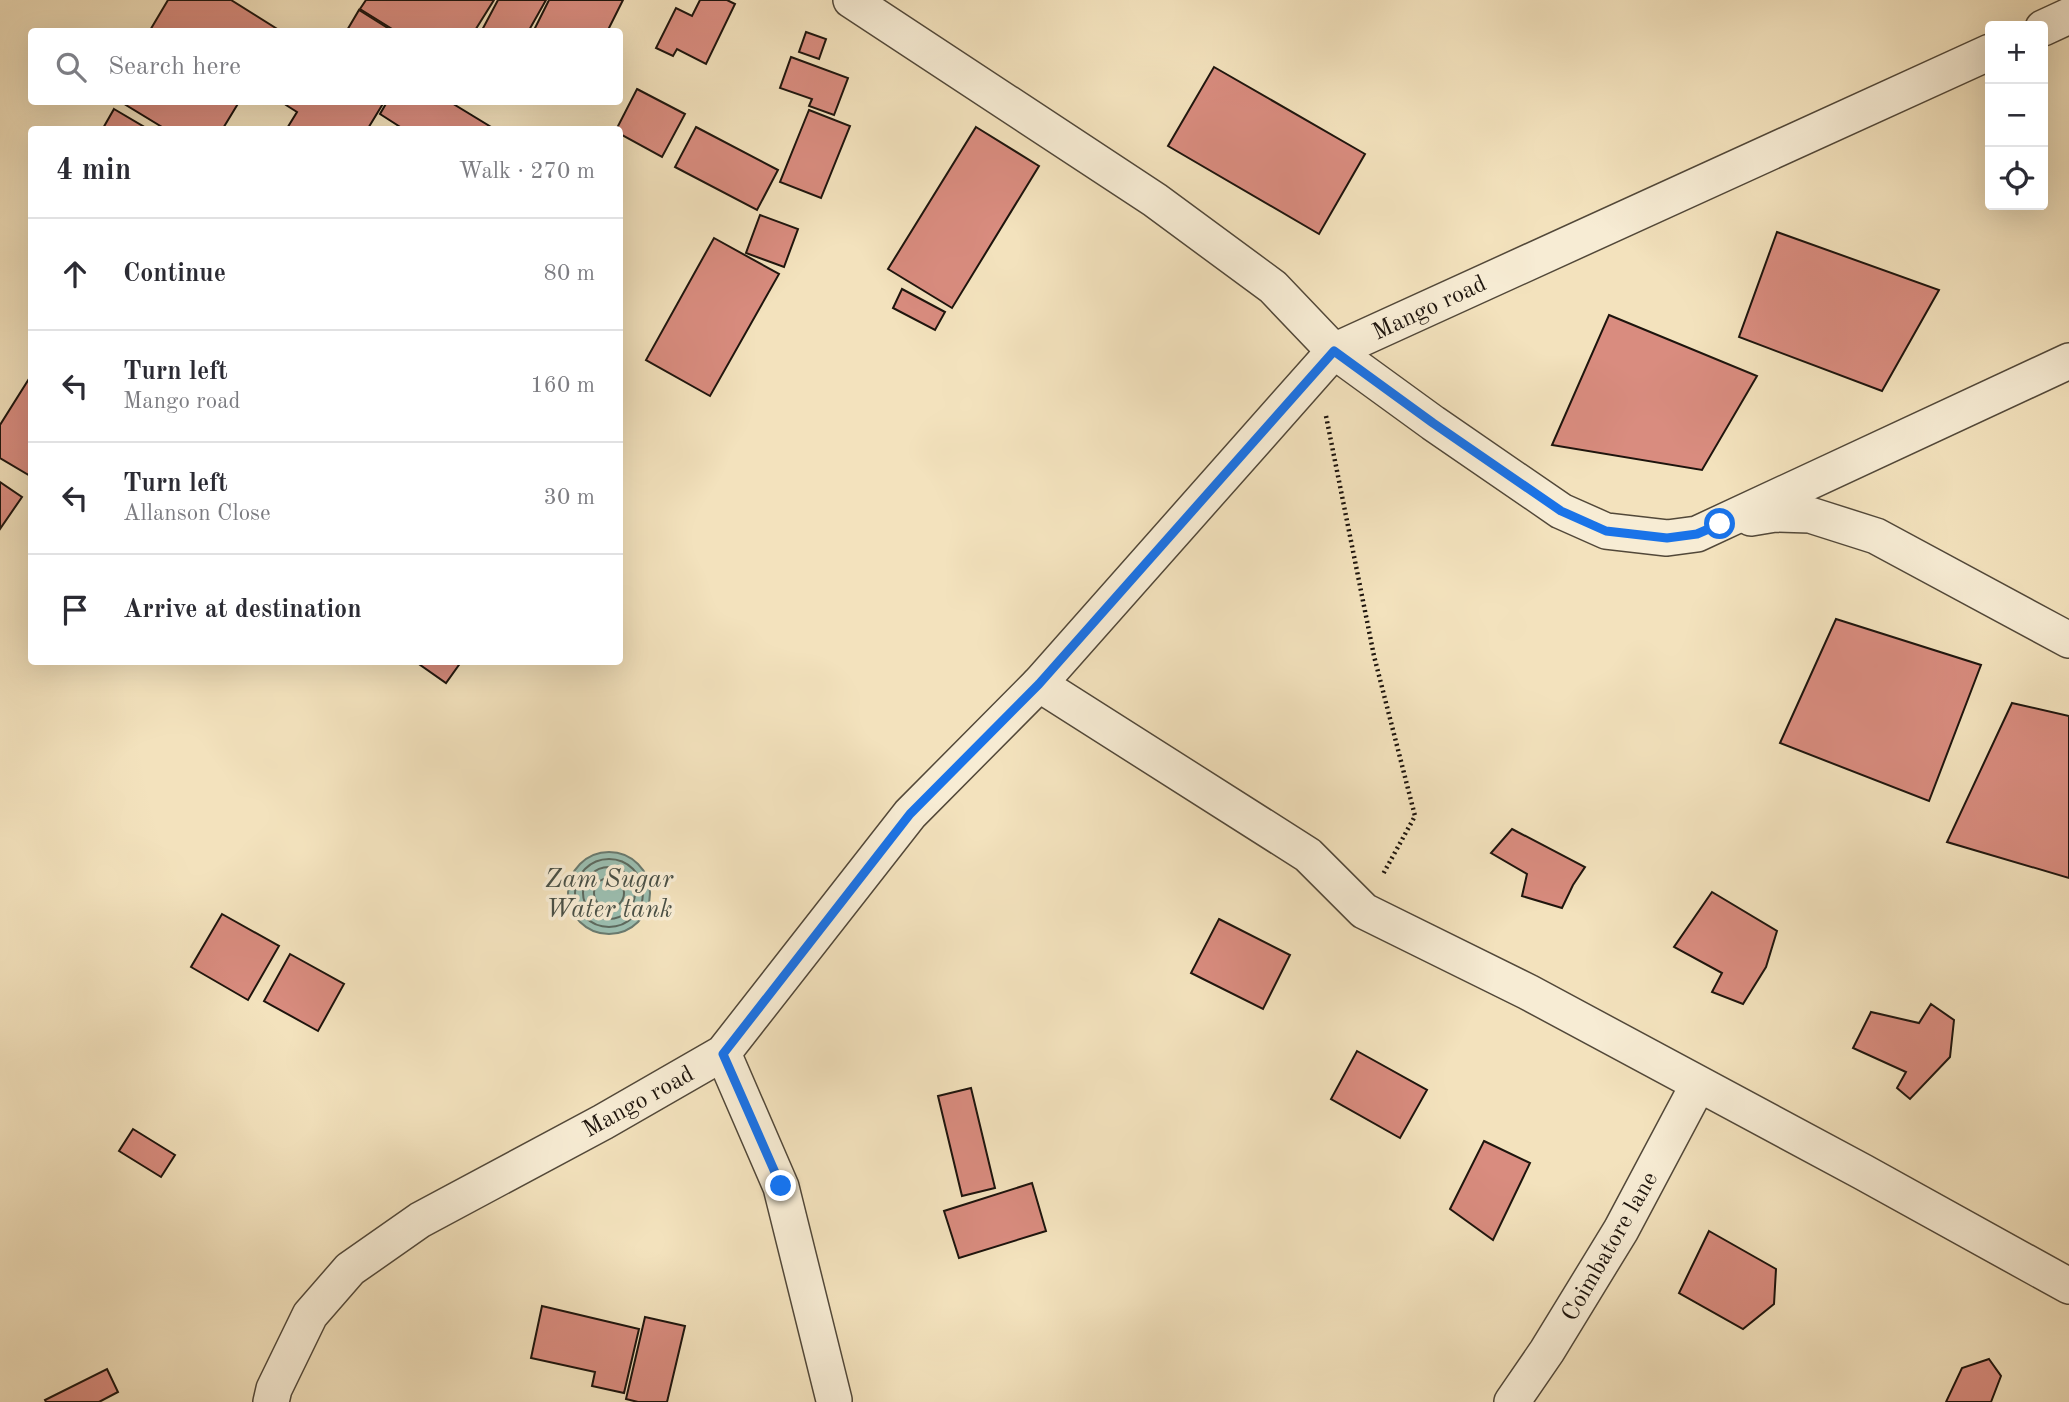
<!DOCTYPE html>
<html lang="en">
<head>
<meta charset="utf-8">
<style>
  body { margin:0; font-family:"Old Standard TT",serif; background:#f7f7f7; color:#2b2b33 }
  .controls { position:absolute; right:21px; top:21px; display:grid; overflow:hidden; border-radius:7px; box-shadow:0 7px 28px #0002 }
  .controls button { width:63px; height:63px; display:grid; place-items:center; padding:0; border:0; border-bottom:2px solid #e1e1e2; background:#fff; color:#2b2b33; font:35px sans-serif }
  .stop { position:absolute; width:21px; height:21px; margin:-16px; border:5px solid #1a73e8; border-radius:50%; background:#fff }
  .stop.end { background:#1a73e8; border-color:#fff; box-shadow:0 2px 7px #0008 }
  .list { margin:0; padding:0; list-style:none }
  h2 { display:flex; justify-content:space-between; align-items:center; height:91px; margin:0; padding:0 28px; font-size:30px }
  h2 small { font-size:23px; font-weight:400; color:#7c7c81 }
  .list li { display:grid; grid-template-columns:46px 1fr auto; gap:21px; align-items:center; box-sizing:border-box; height:112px; padding:0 28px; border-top:2px solid #e1e1e2 }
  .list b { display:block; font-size:26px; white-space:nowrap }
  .list p { margin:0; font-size:23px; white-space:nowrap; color:#7c7c81 }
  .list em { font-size:23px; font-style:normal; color:#7c7c81 }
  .icon { flex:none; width:38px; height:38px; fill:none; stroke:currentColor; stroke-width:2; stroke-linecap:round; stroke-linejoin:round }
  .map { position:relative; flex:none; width:2069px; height:1402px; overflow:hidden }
  .search { position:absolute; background:#fff; box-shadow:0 7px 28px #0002; left:28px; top:28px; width:595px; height:77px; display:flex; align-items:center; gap:18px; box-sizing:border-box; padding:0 24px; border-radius:7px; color:#7c7c81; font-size:26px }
  .panel { position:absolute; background:#fff; box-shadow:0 7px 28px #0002; left:28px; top:126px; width:595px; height:539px; border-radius:7px }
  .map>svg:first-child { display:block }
  .water { fill:#9bbeb0; stroke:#697a6f; stroke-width:2 }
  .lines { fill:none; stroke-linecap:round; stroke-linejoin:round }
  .shore { stroke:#5c695e; stroke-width:2 }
  .building { fill:#d98c7f; stroke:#1d140d; stroke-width:2 }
  .minor-casing { stroke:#524839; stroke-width:38 }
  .path { stroke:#1d140d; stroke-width:4.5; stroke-dasharray:2 3.5; stroke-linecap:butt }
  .minor { stroke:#f7ecd4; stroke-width:35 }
  .route { stroke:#1a73e8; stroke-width:9 }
  .labels { text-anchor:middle; stroke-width:7; stroke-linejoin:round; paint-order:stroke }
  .street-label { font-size:24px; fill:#1d140d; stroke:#f7ecd4 }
  .water-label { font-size:26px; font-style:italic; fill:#495046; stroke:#f7ecd4 }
</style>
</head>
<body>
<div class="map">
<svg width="2069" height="1402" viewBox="0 0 2069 1402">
  <rect width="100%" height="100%" fill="#f3e2bd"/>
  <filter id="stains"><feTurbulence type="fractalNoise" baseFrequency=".00286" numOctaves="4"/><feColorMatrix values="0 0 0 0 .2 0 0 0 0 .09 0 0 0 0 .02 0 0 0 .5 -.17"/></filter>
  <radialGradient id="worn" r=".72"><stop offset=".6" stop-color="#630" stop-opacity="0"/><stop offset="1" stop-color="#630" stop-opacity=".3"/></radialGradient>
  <circle class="water" cx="609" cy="893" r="41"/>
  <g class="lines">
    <g class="shore">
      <circle cx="609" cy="893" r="34"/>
      <circle cx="609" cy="893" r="26"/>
      <circle cx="609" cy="893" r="15"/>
    </g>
  </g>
  <g class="building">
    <path d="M168 0H231L282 32H149Z"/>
    <path d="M366 0H494L474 32H397L360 9Z"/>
    <path d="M498 0H546L528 32H481Z"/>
    <path d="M549 0H623L607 32H533Z"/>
    <path d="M700 0H727L735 4 706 64 677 49 673 56 656 48 676 8 692 16Z"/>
    <path d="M359 10 394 32H346Z"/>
    <path d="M806 32 826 39 819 59 799 52Z"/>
    <path d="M791 57 848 78 834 115 809 106 812 99 780 88Z"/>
    <path d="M1214 67 1365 154 1319 234 1168 146Z"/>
    <path d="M637 89 685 114 662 157 620 134V130H616Z"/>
    <path d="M121 102H239L222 130H167Z"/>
    <path d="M288 102H384L367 130H286L297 112 286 105Z"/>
    <path d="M387 102H450L496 130H405L380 114Z"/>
    <path d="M114 109 146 128 145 130H102Z"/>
    <path d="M809 110 850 126 821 198 780 182Z"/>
    <path d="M696 127 778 170 757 210 675 167Z"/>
    <path d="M976 127 1039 166 952 308 888 269Z"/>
    <path d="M760 215 798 229 784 267 746 253Z"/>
    <path d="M1777 232 1939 290 1882 391 1739 337Z"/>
    <path d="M714 238 779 274 710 396 646 360Z"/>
    <path d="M902 289 945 312 935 330 893 308Z"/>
    <path d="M1609 315 1757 376 1702 470 1552 445Z"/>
    <path d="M32 374V477L0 458V425Z"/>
    <path d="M0 482 22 497 0 529Z"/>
    <path d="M1836 619 1981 665 1929 801 1780 743Z"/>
    <path d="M416 662H461L446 683Z"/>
    <path d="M2012 703 2069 716V878L1947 842Z"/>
    <path d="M1512 829 1585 867 1573 885 1562 908 1522 896 1527 874 1491 853Z"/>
    <path d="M1712 892 1777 931 1766 967 1743 1004 1712 992 1722 973 1674 947Z"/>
    <path d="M222 914 279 946 248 1000 191 967Z"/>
    <path d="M1219 919 1290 955 1263 1009 1191 973Z"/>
    <path d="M290 954 344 984 318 1031 264 1001Z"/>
    <path d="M1931 1004 1954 1020 1950 1057 1910 1099 1897 1088 1906 1072 1853 1048 1871 1012 1919 1023Z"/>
    <path d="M1357 1051 1427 1090 1400 1138 1331 1099Z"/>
    <path d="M971 1088 995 1188 962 1196 938 1096Z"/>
    <path d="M133 1129 175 1155 161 1177 119 1151Z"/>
    <path d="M1484 1141 1530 1163 1493 1240 1450 1209Z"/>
    <path d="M1032 1183 1046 1231 959 1258 944 1211Z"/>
    <path d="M1709 1231 1776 1269 1774 1304 1743 1329 1679 1293Z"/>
    <path d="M542 1306 639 1329 624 1393 592 1386 595 1372 531 1358Z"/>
    <path d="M645 1317 685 1326 667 1402H638L626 1399Z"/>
    <path d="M1989 1359 2001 1376 1991 1402H1946L1962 1368Z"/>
    <path d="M107 1369 118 1392 99 1402H46L45 1400Z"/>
  </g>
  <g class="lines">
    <defs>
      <g id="minor">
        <path d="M851 0 1155 200 1273 287 1334 351 1433 423 1561 511 1606 531 1667 538 1697 534 2069 361"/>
        <path d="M2043 28 2069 16"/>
        <path d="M1751 518 1775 514 1810 515 1876 536 2069 640"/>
        <path d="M1039 684 1308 855 1364 911 1528 992 1863 1172 2069 1286"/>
        <path d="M723 1053 781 1187 834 1400"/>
        <path d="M271 1402 274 1389 310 1315 350 1269 420 1220 603 1122 723 1053 910 814 1039 684 1334 351 1990 52"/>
        <path d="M1512 1402 1547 1351 1621 1230 1698 1085"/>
      </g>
    </defs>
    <use href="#minor" class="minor-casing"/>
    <path class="path" d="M1326 416 1374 656 1415 816 1382 876"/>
    <use href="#minor" class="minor"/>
  </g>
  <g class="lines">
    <path class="route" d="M781 1186 723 1054 910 814 1039 684 1334 351 1433 423 1561 511 1606 531 1667 538 1697 534 1720 524"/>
  </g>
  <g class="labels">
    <g class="street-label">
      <text transform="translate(1429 307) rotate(-25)" y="8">Mango road</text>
      <text transform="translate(638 1101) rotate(-29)" y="8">Mango road</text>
      <text transform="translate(1609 1246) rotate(-60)" y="8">Coimbatore lane</text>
    </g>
    <g class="water-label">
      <text x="609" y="887">Zam Sugar<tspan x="609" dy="30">Water tank</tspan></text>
    </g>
  </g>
  <rect width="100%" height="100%" filter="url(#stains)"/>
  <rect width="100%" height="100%" fill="url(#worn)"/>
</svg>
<div class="controls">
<button>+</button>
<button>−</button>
<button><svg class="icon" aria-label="locate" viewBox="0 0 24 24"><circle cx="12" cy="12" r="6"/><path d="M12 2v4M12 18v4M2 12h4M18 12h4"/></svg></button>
</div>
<div class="stop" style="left:1720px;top:524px"></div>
<div class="stop end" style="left:781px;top:1186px"></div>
<div class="search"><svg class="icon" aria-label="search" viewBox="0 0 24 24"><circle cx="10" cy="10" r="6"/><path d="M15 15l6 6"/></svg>Search here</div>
<section class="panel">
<h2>4 min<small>Walk · 270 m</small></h2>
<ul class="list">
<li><svg class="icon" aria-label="ahead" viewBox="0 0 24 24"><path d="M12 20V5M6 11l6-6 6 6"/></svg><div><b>Continue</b></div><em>80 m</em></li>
<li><svg class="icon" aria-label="left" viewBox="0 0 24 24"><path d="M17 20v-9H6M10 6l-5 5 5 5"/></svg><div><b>Turn left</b><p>Mango road</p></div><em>160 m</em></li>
<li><svg class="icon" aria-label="left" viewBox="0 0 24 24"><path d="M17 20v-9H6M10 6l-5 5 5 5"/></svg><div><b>Turn left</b><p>Allanson Close</p></div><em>30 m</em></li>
<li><svg class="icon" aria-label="arrive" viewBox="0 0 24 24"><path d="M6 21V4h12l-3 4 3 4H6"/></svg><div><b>Arrive at destination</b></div></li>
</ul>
</section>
</div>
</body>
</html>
